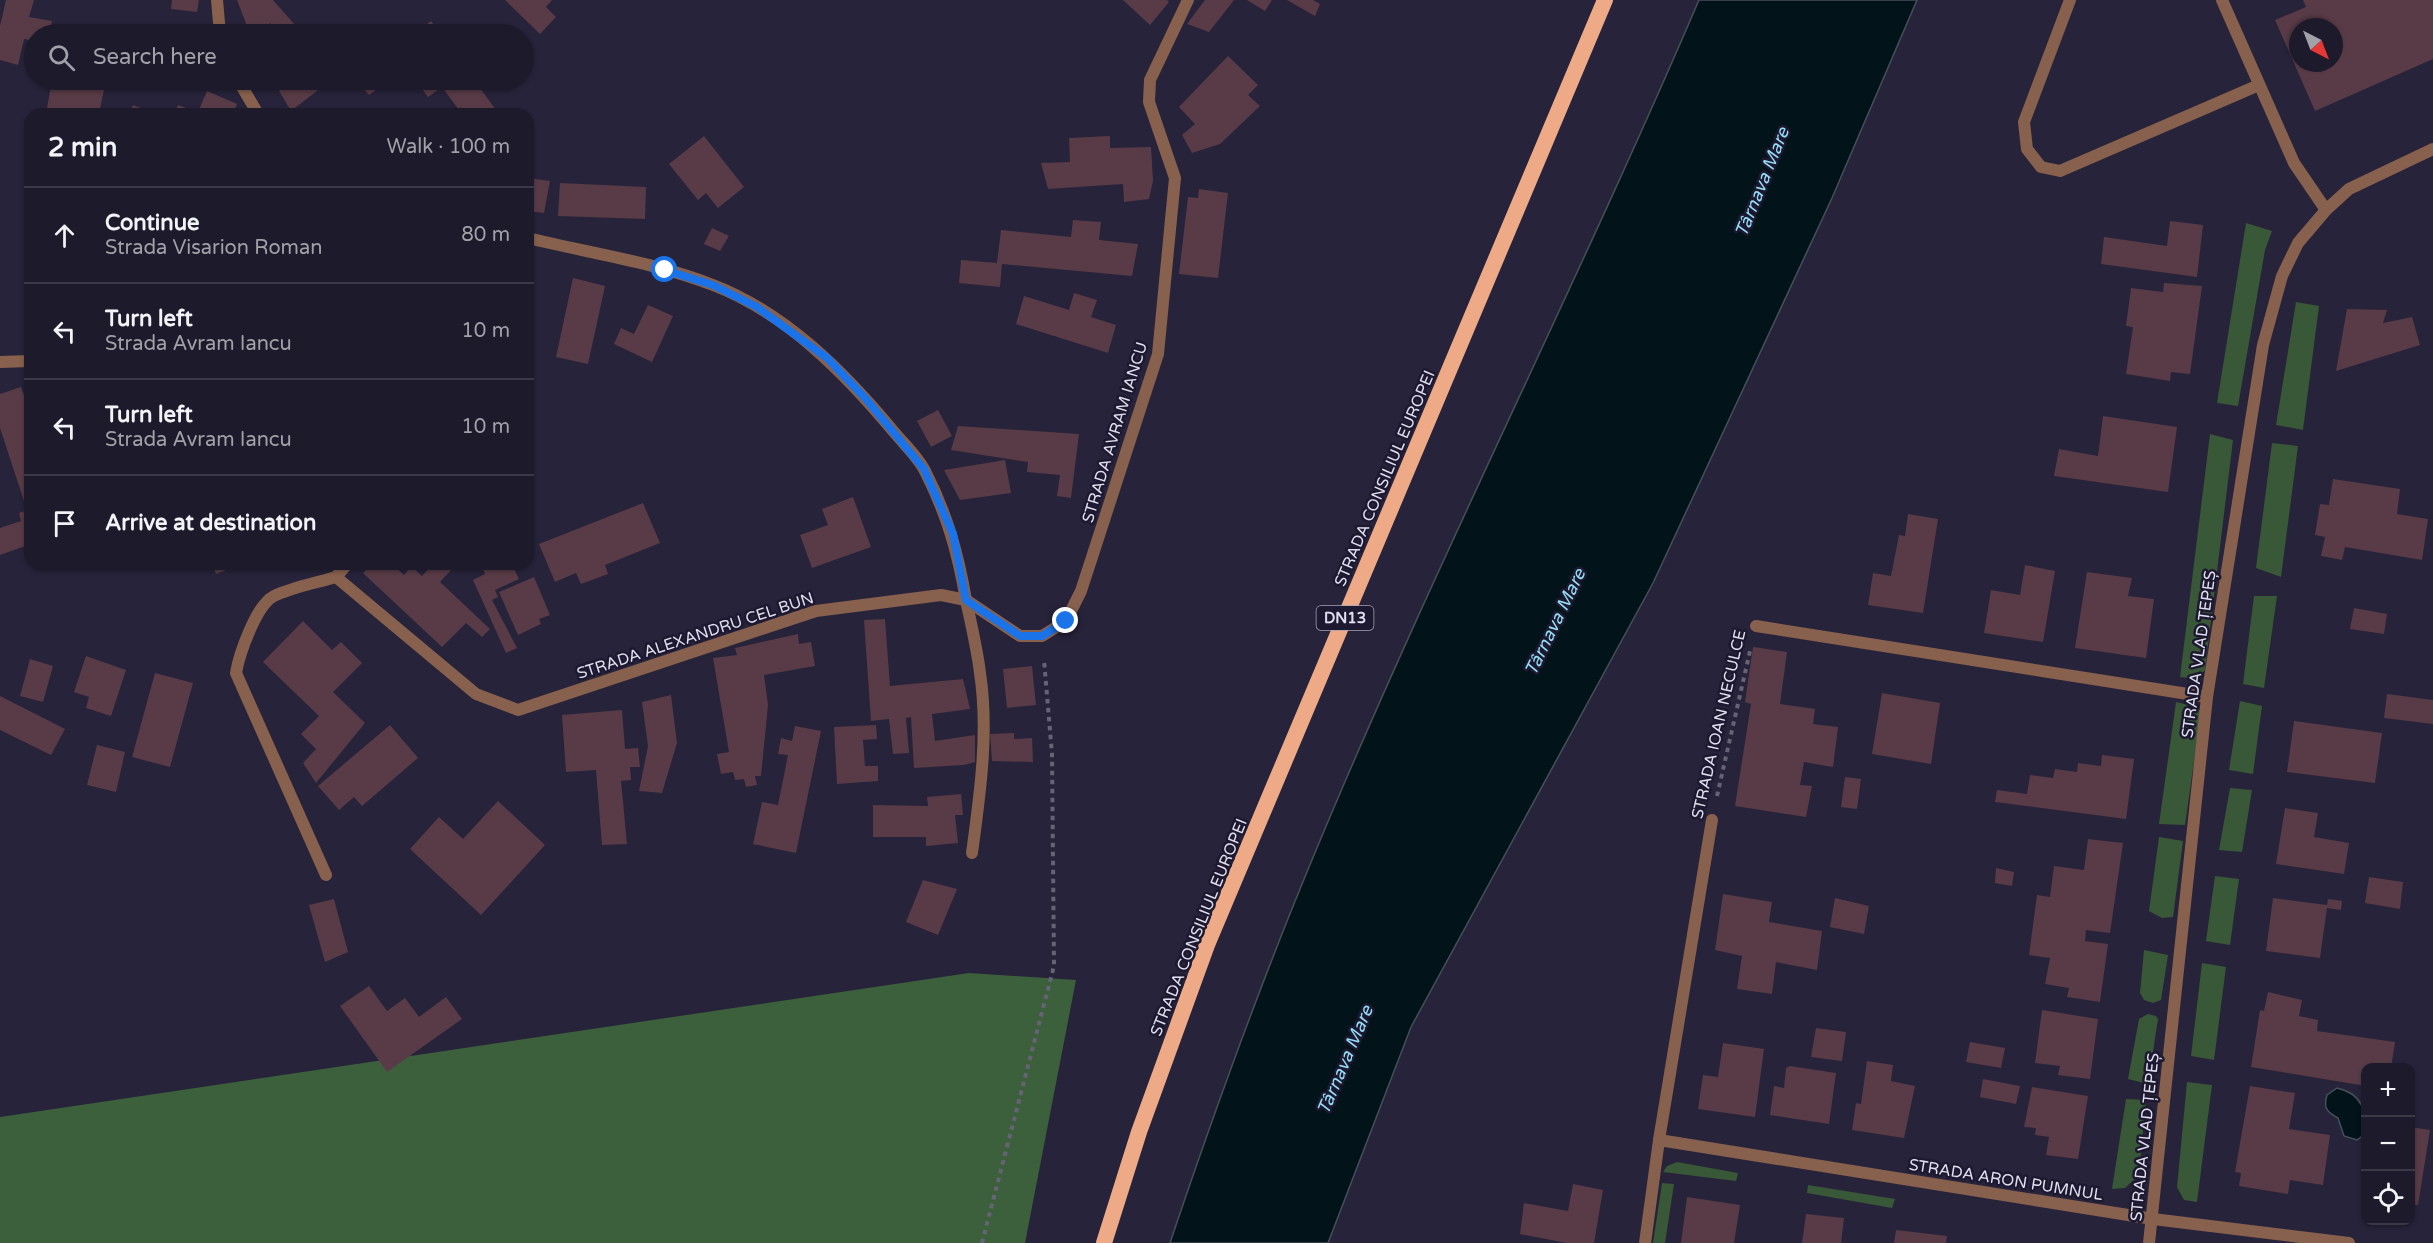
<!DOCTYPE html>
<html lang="en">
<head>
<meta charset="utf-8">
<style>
  body { margin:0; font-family:"Varela Round",sans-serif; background:#252334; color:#f1f3f6 }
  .controls { position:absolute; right:18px; bottom:18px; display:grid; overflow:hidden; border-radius:12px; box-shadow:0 2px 4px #0004 }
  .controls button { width:54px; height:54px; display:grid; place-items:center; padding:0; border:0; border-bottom:2px solid #3b3848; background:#1d1a2c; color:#f1f3f6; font:30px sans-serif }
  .compass { position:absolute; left:2289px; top:18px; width:54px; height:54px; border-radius:50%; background:#1d1a2c; box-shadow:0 2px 4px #0004; rotate:138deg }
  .stop { position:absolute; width:18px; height:18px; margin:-14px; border:4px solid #1a73e8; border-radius:50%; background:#fff }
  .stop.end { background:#1a73e8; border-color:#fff; box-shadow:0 2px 6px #0008 }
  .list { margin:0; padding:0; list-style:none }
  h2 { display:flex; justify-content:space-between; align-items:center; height:78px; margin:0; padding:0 24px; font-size:26px }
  h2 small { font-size:20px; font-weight:400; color:#a0a1a9 }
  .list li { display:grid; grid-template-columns:39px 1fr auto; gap:18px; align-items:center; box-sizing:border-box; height:96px; padding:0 24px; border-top:2px solid #3b3848 }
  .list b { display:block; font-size:22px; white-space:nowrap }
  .list p { margin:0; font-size:20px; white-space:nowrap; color:#a0a1a9 }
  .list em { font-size:20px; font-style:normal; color:#a0a1a9 }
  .icon { flex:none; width:33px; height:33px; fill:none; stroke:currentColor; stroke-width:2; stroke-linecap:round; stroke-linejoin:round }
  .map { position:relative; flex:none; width:2433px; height:1243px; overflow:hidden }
  .search { position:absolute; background:#1d1a2c; box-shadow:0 2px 4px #0004; left:24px; top:24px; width:510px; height:66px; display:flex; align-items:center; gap:15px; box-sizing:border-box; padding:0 21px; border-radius:33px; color:#a0a1a9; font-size:22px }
  .panel { position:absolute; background:#1d1a2c; box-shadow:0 2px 4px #0004; left:24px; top:108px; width:510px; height:462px; border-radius:18px }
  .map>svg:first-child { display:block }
  .green { fill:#385837 }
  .forest { fill:#3d603c }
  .water { fill:#021319; stroke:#455059; stroke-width:1.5 }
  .building { fill:#583b46; fill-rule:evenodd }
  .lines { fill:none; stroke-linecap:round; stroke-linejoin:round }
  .path { stroke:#666377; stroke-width:4; stroke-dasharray:4.5 4.5; stroke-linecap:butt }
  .service { stroke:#87614d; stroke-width:12 }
  .minor { stroke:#87614d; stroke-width:12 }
  .trunk { stroke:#eeaa86; stroke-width:16 }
  .route { stroke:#1a73e8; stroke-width:8 }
  .labels { text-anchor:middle; stroke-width:5; stroke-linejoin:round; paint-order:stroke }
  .shield { fill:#1d1930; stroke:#a6a4b6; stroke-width:1.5 }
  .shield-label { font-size:15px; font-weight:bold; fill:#e1dfef }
  .street-label { font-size:16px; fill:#e1dfef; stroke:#1d1930 }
  .water-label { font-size:18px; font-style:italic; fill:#95def7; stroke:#1d1930 }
</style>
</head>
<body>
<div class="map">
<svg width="2433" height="1243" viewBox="0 0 2433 1243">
  <rect width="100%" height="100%" fill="#27233a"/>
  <g class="green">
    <path d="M2246 223 2272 231 2265 250 2238 406 2217 403Z"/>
    <path d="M2296 302 2319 306 2303 430 2276 425Z"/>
    <path d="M2210 434 2233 440 2205 670 2197 679 2180 677Z"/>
    <path d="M2272 443 2298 446 2281 577 2256 568Z"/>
    <path d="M2254 596H2277L2264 688 2243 684Z"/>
    <path d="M2240 701 2262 706 2253 774 2229 770Z"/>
    <path d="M2176 702 2197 707 2201 712 2185 825 2159 824Z"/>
    <path d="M2230 788 2252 790 2242 852 2219 850Z"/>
    <path d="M2159 837 2183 841 2173 917 2162 918 2149 911Z"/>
    <path d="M2215 876 2239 879 2230 945 2206 941Z"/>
    <path d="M2144 950 2168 955 2161 1000 2153 1003 2144 1000 2140 993Z"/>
    <path d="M2202 963 2226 967 2214 1060 2191 1056Z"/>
    <path d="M2148 1014 2156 1016 2158 1019 2148 1084 2128 1079 2139 1019Z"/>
    <path d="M2187 1082 2212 1085 2197 1202 2184 1200 2177 1187Z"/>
    <path d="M2126 1099 2146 1100 2139 1175 2125 1188 2112 1189Z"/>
    <path d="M1677 1162 1738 1173 1736 1181 1663 1172 1667 1166Z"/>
    <path d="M1662 1183 1674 1184 1665 1243H1653Z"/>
    <path d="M1808 1185 1895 1199 1892 1208 1807 1193Z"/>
  </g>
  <path class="forest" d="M969 973 1076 980 1025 1243H0V1117Z"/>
  <g class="water">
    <path d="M1699 0H1917L1832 198 1653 583 1411 1027 1328 1243H1170C1214 1112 1261 982 1314 855 1434 566 1576 287 1699 0Z"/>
    <path d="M2337 1088C2363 1094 2366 1111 2365 1134L2357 1140 2344 1136 2338 1118C2327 1112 2323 1108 2327 1095Z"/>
  </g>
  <g class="building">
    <path d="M6 0H34L29 17 52 21 49 34H34V41L24 39 18 65 0 60V26Z"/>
    <path d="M172 0H199L197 12 171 9Z"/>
    <path d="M237 0H273L295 25 284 34H279L270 23 257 34H250Z"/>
    <path d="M505 0H552L546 7 556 17 540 34Z"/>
    <path d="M1123 0H1167L1169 2 1150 25Z"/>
    <path d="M1205 0H1234L1209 32 1187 24Z"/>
    <path d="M1247 0H1272L1265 11Z"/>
    <path d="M1287 0H1313L1320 4 1315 16Z"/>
    <path d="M2303 0H2433V59L2315 111 2275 20 2306 7ZM2298 27H2334V63H2298Z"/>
    <path d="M431 21 441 34H413Z"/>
    <path d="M1228 56 1258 85 1248 95 1260 106 1220 144 1192 153 1182 135 1195 124 1179 107Z"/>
    <path d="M52 80H106L99 114H46Z"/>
    <path d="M296 80H323L326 84 291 111 279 91Z"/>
    <path d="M357 80H379L383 85 369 95Z"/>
    <path d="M415 80H474L499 114H454L459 110 442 87 428 97Z"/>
    <path d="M207 91 237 104 233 114H174L178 105 198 112Z"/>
    <path d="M133 105 156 114H130Z"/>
    <path d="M704 136 744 187 718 208 706 193 698 200 669 164Z"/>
    <path d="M1110 136V148L1151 147 1153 181 1149 199 1124 202 1123 184 1048 189 1041 163 1070 162 1069 138Z"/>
    <path d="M528 178 550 181 544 213 528 211Z"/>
    <path d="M560 183 646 187 645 219 558 216Z"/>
    <path d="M1199 189 1228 193 1218 278 1179 274 1188 197 1198 198Z"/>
    <path d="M1073 220 1101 222 1099 240 1138 244 1132 276 1002 264 1000 287 959 283 961 260 997 263 1001 230 1071 237Z"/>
    <path d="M2170 221 2203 225 2197 277 2101 264 2104 237 2167 246Z"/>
    <path d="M712 228 729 236 720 251 704 244Z"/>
    <path d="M573 278 605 286 588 364 556 357Z"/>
    <path d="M2164 283 2202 286 2190 374 2171 372 2170 381 2126 374 2133 327 2126 326 2131 288 2163 292Z"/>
    <path d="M1074 293 1097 300 1091 317 1116 325 1108 353 1016 324 1024 296 1069 310Z"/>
    <path d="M648 305 673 316 652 362 614 344 621 328 634 334Z"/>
    <path d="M2347 309 2387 310 2383 323 2412 317 2420 345 2336 371Z"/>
    <path d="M21 387 30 413V506L26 507 0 428V394Z"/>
    <path d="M938 410 952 436 931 447 917 421Z"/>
    <path d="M2103 416 2177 427 2168 492 2054 476 2059 449 2098 456Z"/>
    <path d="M958 426 1079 434 1071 498 1057 496 1060 475 1027 472 1028 462 951 450Z"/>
    <path d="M1005 460 1011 493 960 500 944 470Z"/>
    <path d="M2333 479 2400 489 2397 514 2428 519 2422 560 2345 547 2342 560 2321 556 2325 537 2315 535 2320 504 2329 505Z"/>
    <path d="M853 497 871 547 812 568 800 535 828 525 822 509Z"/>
    <path d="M643 503 660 543 605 565 608 574 581 584 576 573 555 582 539 544Z"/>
    <path d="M30 509V550L28 545 0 555V528L21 521 19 513Z"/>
    <path d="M1908 514 1938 519 1923 613 1868 605 1873 573 1891 576 1899 535 1905 536Z"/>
    <path d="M212 564H242L216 574Z"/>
    <path d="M372 564H392L404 575 411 566 422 576 433 564H449L453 568 440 582 490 629 482 637 466 623 442 647 363 573Z"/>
    <path d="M481 564H512L519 579 495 590 498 597 492 600 517 648 506 653 473 580 485 574Z"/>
    <path d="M2025 565 2055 571 2043 642 1984 633 1991 590 2020 595Z"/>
    <path d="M2087 572 2132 578 2128 596 2154 599 2146 658 2075 648Z"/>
    <path d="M534 577 550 615 539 619 541 624 518 635 499 592Z"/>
    <path d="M2354 608 2387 614 2384 634 2350 629Z"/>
    <path d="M885 619 890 686 963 679 970 709 932 714 935 741 975 735V762L964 765 914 768 911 717 906 718 909 753 893 754 889 719 871 721 864 620Z"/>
    <path d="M303 621 332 650 341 642 362 663 333 692 365 723 316 783 303 763 316 749 301 734 319 716 263 662Z"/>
    <path d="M798 634 799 644 811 642 815 666 764 675 768 705 761 776H755L757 785 746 787 744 779 735 780 733 772 721 774 717 754 729 752 713 658 737 655 735 648Z"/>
    <path d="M1753 647 1787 652 1780 704 1815 709 1813 724 1838 727 1833 767 1804 762 1800 785 1812 786 1806 817 1735 806 1751 704 1745 702Z"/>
    <path d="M86 656 126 670 111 716 86 708 89 697 74 692Z"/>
    <path d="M30 659 53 666 43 702 20 696Z"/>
    <path d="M1032 666 1036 705 1007 708 1003 669Z"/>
    <path d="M155 673 193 683 170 767 132 757Z"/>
    <path d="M1882 693 1940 703 1931 764 1872 754Z"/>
    <path d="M2387 694 2433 700V724L2384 718Z"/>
    <path d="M671 695 677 743 662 793 639 791 648 746 642 702Z"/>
    <path d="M0 696 65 729 51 755 0 730Z"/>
    <path d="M622 710 625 749 638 748 640 767H630L631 780 621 781 627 844 602 845 596 770 566 772 562 715Z"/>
    <path d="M2294 721 2382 733 2375 783 2287 772Z"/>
    <path d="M390 725 418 758 362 806 354 797 339 810 318 786Z"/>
    <path d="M876 725 877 739 863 740 865 766H878V781L837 784 834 727Z"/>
    <path d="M795 726 821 731 796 853 753 844 762 802 778 805 788 755 778 754 781 738 792 741Z"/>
    <path d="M1014 733V739L1032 738 1033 762 992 761 990 734Z"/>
    <path d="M97 745 125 752 116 792 87 785Z"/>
    <path d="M2102 755 2134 759 2126 819 1995 802 1997 790 2027 794 2030 775 2053 778 2055 769 2077 772 2078 763 2101 766Z"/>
    <path d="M1845 777 1861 779 1857 809 1841 807Z"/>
    <path d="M961 794 963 815H955L958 843 926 846V837H873V805L928 806 927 797Z"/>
    <path d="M498 801 545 845 481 915 410 849 439 817 463 839Z"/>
    <path d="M2285 808 2318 813 2314 837 2349 843 2344 874 2276 864Z"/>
    <path d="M2088 839 2123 843 2110 933 2086 930 2085 941 2108 944 2100 1002 2067 997 2069 988 2045 984 2050 958 2029 955 2037 895 2050 897 2054 866 2084 870Z"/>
    <path d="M1996 868 2014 872 2012 886 1995 883Z"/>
    <path d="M2369 877 2403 882 2400 909 2365 903Z"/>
    <path d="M923 880 957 889 938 935 906 922Z"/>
    <path d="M1723 894 1772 902 1769 922 1822 931 1817 970 1776 962 1772 994 1737 989 1742 956 1715 950Z"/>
    <path d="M1835 898 1869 906 1864 934 1830 927Z"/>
    <path d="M2273 898 2327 905 2328 899 2342 901 2341 910 2327 908 2320 958 2266 951Z"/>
    <path d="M334 899 348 952 325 962 309 905Z"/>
    <path d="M369 986 387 1011 405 998 419 1017 446 997 462 1019 387 1072 340 1006Z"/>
    <path d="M2268 992 2302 1000 2299 1016 2318 1020 2317 1031 2395 1042 2391 1068H2366V1086L2251 1067 2260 1010 2264 1011Z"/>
    <path d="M2042 1010 2098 1019 2090 1079 2058 1075 2060 1066 2035 1063Z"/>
    <path d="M1816 1028 1846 1032 1842 1061 1811 1057Z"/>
    <path d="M1970 1042 2005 1048 2001 1068 1966 1062Z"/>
    <path d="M1723 1043 1764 1049 1755 1117 1698 1109 1703 1075 1718 1077Z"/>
    <path d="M1867 1061 1893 1065 1891 1081 1915 1086 1904 1138 1852 1130 1856 1103 1861 1104Z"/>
    <path d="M1790 1066 1836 1073 1829 1124 1770 1115 1774 1086 1784 1088 1786 1068Z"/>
    <path d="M1983 1079 2020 1086 2016 1104 1980 1097Z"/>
    <path d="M2250 1086 2295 1093 2289 1129 2330 1135 2323 1185 2290 1180 2288 1194 2239 1186 2241 1173 2235 1172Z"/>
    <path d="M2032 1087 2088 1096 2078 1159 2046 1155 2049 1137 2035 1135 2036 1128 2024 1127Z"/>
    <path d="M2410 1127 2430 1130 2418 1205 2410 1204Z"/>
    <path d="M1573 1184 1603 1190 1594 1243H1567L1520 1234 1524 1203 1568 1211Z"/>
    <path d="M1687 1197 1740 1205 1734 1243H1681Z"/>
    <path d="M1806 1214 1844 1218 1841 1243H1802Z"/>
    <path d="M1896 1230 1947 1236 1946 1243H1894Z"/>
  </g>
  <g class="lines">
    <g class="path">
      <path d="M1717 796 1750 651"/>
      <path d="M982 1243 1054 966 1052 754 1044 660"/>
    </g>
    <g class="service">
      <path d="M2070 0 2024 122 2027 149 2041 167 2060 171 2259 85"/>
      <path d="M2222 0 2294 163 2326 210"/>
      <path d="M336 577 347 564"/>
      <path d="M966 600C971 624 977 648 980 673 989 732 980 794 972 853"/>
    </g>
    <g class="minor">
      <path d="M217 0 220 34"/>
      <path d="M238 80 258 114"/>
      <path d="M528 238C589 253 654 262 713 285 786 313 845 373 894 432 904 444 918 457 925 471 947 514 958 553 966 600"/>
      <path d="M0 362 30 361"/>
      <path d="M1756 626 2207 697"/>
      <path d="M326 875 236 673C239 655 256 605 274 596 293 587 316 583 336 577L476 694 518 710 816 611 941 595 966 600 1020 636H1042L1066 621 1081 591 1158 354 1175 178 1149 102 1150 80 1188 0"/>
      <path d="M1659 1140 2153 1219 2349 1243"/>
      <path d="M1645 1243 1659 1140 1712 820"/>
      <path d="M2149 1243 2207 697 2263 345 2282 276 2298 243 2326 210 2349 189 2433 149"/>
    </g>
    <path class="trunk" d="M1104 1243 1139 1132 1207 945 1605 0"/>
  </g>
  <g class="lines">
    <path class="route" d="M665 270 713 285 757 307 827 358 866 399 924 469 953 534 966 600 1020 636H1042L1066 621"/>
  </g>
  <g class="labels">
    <rect class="shield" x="1316.5" y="606" width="57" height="24" rx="4.5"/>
    <g class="shield-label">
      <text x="1345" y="623">DN13</text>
    </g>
    <g class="street-label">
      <text transform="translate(1114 432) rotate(-73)" y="6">STRADA AVRAM IANCU</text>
      <text transform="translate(1384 478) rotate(-67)" y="6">STRADA CONSILIUL EUROPEI</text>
      <text transform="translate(695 635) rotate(-18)" y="6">STRADA ALEXANDRU CEL BUN</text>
      <text transform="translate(2198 654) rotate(-82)" y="6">STRADA VLAD ȚEPEȘ</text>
      <text transform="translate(1718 724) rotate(-77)" y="6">STRADA IOAN NECULCE</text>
      <text transform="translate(1198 927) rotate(-68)" y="6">STRADA CONSILIUL EUROPEI</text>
      <text transform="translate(2144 1137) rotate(-84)" y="6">STRADA VLAD ȚEPEȘ</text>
      <text transform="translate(2006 1179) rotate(9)" y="6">STRADA ARON PUMNUL</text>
    </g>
    <g class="water-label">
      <text transform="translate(1762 182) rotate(-68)" y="6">Târnava Mare</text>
      <text transform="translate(1555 622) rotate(-64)" y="6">Târnava Mare</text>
      <text transform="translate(1345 1060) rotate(-67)" y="6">Târnava Mare</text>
    </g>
  </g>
</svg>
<div class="controls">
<button>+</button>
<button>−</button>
<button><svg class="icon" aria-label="locate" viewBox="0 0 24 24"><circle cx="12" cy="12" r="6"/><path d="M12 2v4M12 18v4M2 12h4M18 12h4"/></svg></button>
</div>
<svg class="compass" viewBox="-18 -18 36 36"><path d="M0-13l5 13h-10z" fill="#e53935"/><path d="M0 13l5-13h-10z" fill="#a0a1a9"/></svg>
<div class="stop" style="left:665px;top:270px"></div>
<div class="stop end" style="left:1066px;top:621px"></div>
<div class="search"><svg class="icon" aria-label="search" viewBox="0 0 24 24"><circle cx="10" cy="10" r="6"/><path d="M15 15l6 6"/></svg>Search here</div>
<section class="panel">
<h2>2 min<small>Walk · 100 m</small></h2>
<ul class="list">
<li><svg class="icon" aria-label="ahead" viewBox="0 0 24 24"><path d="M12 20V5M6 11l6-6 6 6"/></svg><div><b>Continue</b><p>Strada Visarion Roman</p></div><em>80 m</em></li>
<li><svg class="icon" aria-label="left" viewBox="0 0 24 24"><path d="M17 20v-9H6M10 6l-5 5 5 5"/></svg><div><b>Turn left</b><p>Strada Avram Iancu</p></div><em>10 m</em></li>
<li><svg class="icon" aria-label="left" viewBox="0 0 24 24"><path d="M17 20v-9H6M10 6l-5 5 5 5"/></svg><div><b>Turn left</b><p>Strada Avram Iancu</p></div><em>10 m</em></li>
<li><svg class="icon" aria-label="arrive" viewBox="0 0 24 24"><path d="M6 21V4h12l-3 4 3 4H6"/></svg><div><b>Arrive at destination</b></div></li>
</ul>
</section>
</div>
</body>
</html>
